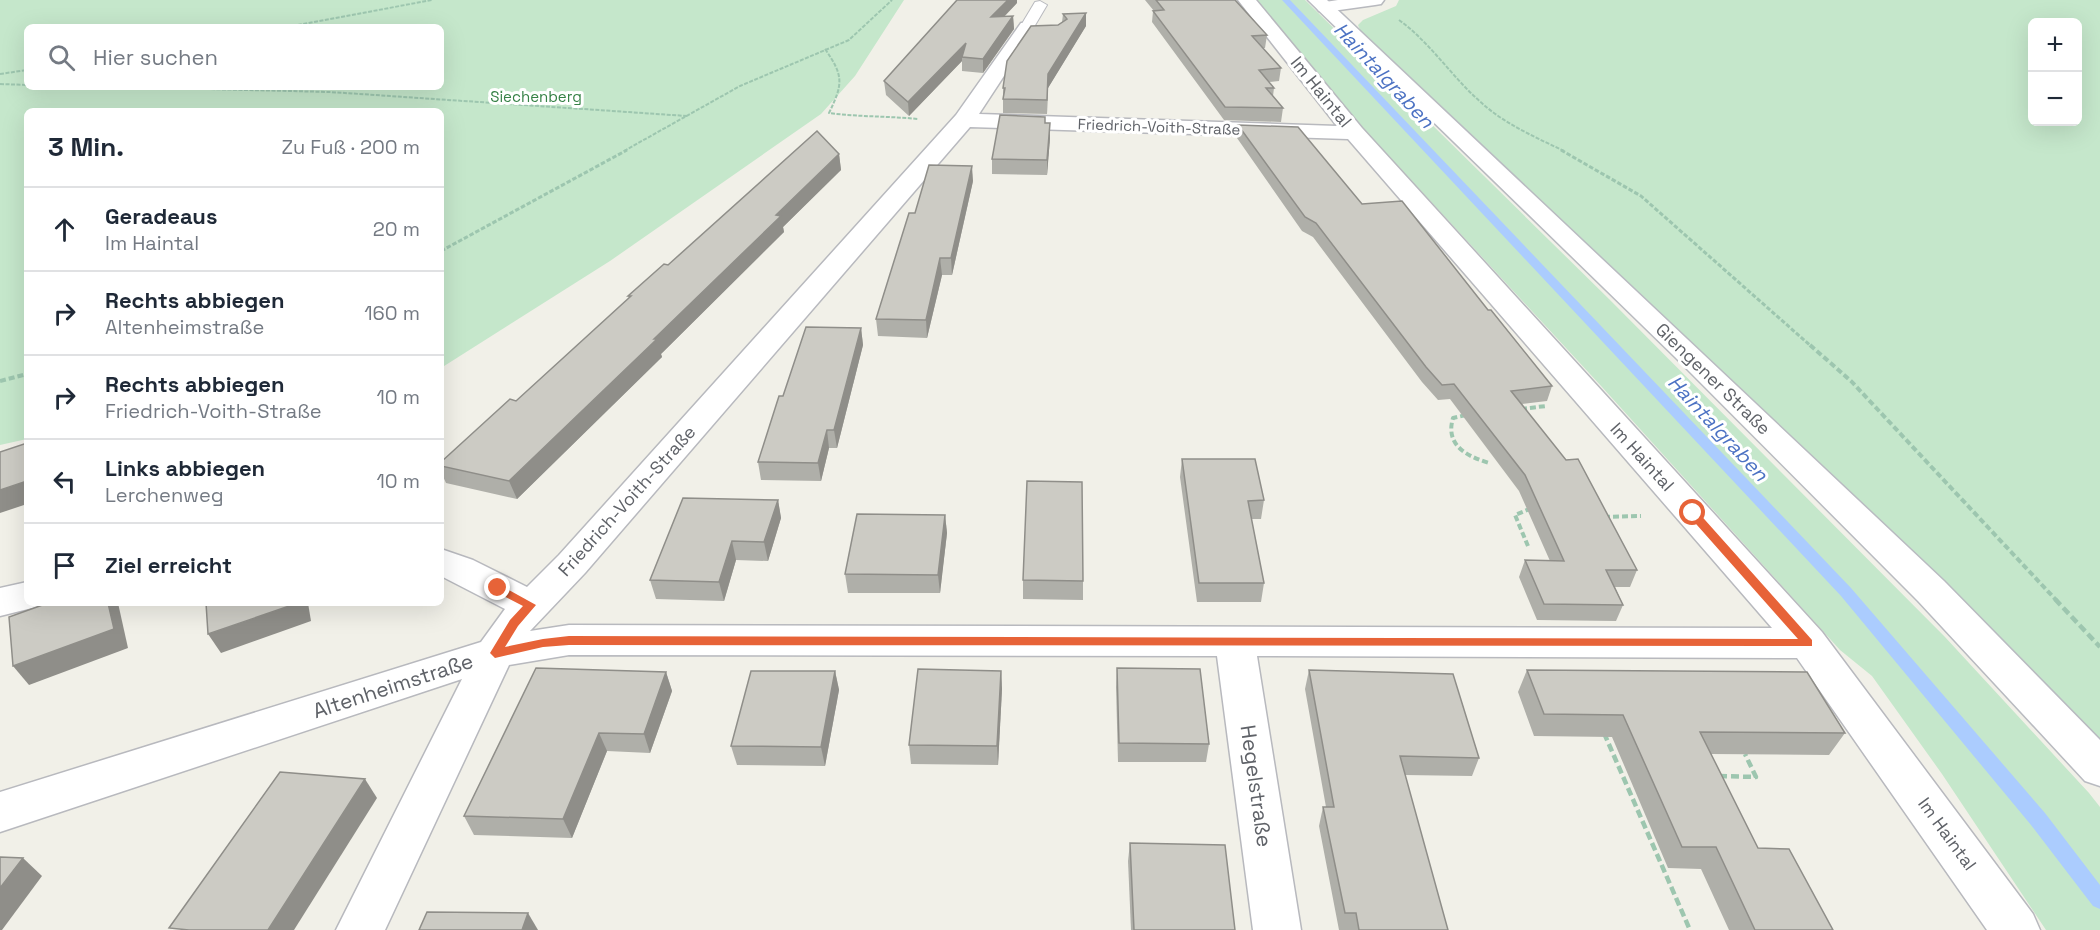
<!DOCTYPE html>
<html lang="de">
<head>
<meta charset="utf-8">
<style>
  body { margin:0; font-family:"Space Grotesk",sans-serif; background:#f6f6f7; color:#1f2937 }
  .controls { position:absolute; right:18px; top:18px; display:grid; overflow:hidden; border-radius:9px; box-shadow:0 6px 24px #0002 }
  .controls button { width:54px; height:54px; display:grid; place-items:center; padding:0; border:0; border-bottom:2px solid #e0e1e3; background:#fff; color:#1f2937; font:30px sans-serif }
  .stop { position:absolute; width:18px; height:18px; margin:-14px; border:4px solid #e76338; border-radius:50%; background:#fff }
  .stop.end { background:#e76338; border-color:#fff; box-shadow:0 2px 6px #0008 }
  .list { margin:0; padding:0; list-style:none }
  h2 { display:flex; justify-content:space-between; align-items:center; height:78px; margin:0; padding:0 24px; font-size:26px }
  h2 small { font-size:20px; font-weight:400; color:#747a83 }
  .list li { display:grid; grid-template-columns:39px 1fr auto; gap:18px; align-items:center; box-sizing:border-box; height:84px; padding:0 24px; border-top:2px solid #e0e1e3 }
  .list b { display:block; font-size:22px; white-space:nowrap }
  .list p { margin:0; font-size:20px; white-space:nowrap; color:#747a83 }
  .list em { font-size:20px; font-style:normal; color:#747a83 }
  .icon { flex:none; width:33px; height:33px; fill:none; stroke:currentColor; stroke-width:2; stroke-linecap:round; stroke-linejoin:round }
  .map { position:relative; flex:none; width:2100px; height:930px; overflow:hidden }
  .search { position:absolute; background:#fff; box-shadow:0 6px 24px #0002; left:24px; top:24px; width:420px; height:66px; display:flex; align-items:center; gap:15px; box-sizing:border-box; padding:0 21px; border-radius:9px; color:#747a83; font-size:22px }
  .panel { position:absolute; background:#fff; box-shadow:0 6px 24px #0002; left:24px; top:108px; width:420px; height:498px; border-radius:9px }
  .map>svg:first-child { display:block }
  .green { fill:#c5e7cb; fill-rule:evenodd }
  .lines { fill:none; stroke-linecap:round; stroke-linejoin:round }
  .stream { fill:#abccfe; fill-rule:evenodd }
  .lane-casing { stroke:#b8b9be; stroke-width:2 }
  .street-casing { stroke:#b8b9be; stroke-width:3 }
  .secondary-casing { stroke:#b9bbc1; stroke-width:3 }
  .path-far3 { stroke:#9dc6af; stroke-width:2; stroke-dasharray:4 1.5; stroke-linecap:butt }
  .path-far2 { stroke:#9dc6af; stroke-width:3; stroke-dasharray:4.5 2; stroke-linecap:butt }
  .path-far1 { stroke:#9dc6af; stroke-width:4; stroke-dasharray:6 3; stroke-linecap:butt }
  .path { stroke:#9dc6af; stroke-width:4.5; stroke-dasharray:8 4; stroke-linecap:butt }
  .lane { fill:#fff; fill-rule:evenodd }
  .street { fill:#fff; fill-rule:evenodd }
  .secondary { fill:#fff; fill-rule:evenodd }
  .wall { fill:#afafa9 }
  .shaded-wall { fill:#8f8e89 }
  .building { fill:#cccbc4; stroke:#8f8e89; stroke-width:1.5 }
  .route { fill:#e76338 }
  .labels { text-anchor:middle; stroke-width:6; stroke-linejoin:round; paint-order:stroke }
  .far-park-label { font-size:15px; fill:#358145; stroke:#fff }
  .far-street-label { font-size:15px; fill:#5f6268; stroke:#fff }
  .street-label { font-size:18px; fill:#5f6268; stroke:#fff }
  .water-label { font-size:20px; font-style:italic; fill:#4c72c3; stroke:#fff }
  .near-street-label { font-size:21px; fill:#5f6268; stroke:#fff }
</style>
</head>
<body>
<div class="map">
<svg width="2100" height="930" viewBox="0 0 2100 930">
  <rect width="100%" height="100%" fill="#f1f0e8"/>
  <g class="green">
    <path d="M0 0H904L855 76 821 114 610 261 441 368V111H27V439L0 445ZM27 27H441V87H27Z"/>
    <path d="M1257 0H1305L1609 299 1945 637 2089 793 2100 807V930H2046L1942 774 1872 676 1840 650 1602 387 1373 139 1323 83Z"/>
    <path d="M1399 0H2100V746L1949 587 1360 30 1358 25 1363 20 1396 6ZM2032 22H2078V122H2032Z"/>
  </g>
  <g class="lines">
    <path class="stream" d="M1282 0H1290L1851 588 2045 813 2100 885V909L2093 906 2031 825 1841 596Z"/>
    <defs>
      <path id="lane" d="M1040 1 1047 5 1034 27 1032 30H1022L1020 27 1035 2Z"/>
      <g id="street">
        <path d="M1238 0H1256L1362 128 1822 632 2033 914 2040 930H1987L1797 658 1257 656 1301 930H1253L1217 656 569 655 509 665 385 930H336L462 679 0 832V792L481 642 505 609 441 576V549L473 560 527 587 559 555 956 115 1021 23H1033L1036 27 979 114 1337 126ZM970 127 1348 139 1772 628 569 625 530 631 585 573Z"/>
        <path d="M1338 0H1384L1381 4 1375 5 1325 12 1319 11 1316 7 1319 3Z"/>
        <path d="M27 582V603H42L40 606 0 616V588Z"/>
      </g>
      <path id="secondary" d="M1308 0H1327L1944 581 2100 740V786L2085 781 1918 601 1675 357Z"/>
    </defs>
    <use href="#lane" class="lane-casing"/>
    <use href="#street" class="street-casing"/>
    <use href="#secondary" class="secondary-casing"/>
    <g class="path-far3">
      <path d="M1399 20C1432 44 1453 79 1484 105 1507 125 1537 138 1564 151"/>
      <path d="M287 27 432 0"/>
      <path d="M825 49C844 76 843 84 829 113 859 117 888 116 918 119"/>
      <path d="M0 74 27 70"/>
      <path d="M0 84 27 85"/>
      <path d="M123 87 330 92 687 116"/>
      <path d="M624 151 740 86 849 40 892 0"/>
    </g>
    <g class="path-far2">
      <path d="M1561 150 1641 196 1812 347"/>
      <path d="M441 251 627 150"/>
    </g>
    <g class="path-far1">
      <path d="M1810 345 1851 381 2057 601"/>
      <path d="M0 381 27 374"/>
      <path d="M1521 409 1546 406"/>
      <path d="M1466 415 1453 418C1445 445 1466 456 1489 463"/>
      <path d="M1604 517 1641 516"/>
      <path d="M1528 546 1515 515 1532 508"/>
    </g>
    <g class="path">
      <path d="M2055 599 2100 647"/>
      <path d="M1604 733 1690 930"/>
      <path d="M1719 776 1756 777 1745 754"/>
    </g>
    <use href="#lane" class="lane"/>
    <use href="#street" class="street"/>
    <use href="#secondary" class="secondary"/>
  </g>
  <g class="wall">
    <path d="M1145 0H1235L1267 35 1265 48H1262L1281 68 1279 81 1269 82 1274 88 1273 96 1283 108 1281 122 1224 120 1152 22 1153 11H1154Z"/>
    <path d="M1017 3 1004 17 1013 16 1014 29 983 73 962 71V61L909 116 886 95 884 81Z"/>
    <path d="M1063 14 1086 26 1048 88 1047 114 1003 113V88L1058 25 1062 22Z"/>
    <path d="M1045 123 1050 138 1047 175 992 174V159Z"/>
    <path d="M1238 125 1362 204 1488 310 1552 386 1547 401 1522 404 1637 570 1630 587H1615L1623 605 1616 621 1537 620 1519 577 1525 560 1550 561 1519 491 1450 399 1438 400 1422 382 1313 237 1302 231 1237 138Z"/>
    <path d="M839 154 841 170 783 227 784 232 661 354 662 357 517 499 446 483 441 472V462L516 401 629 298 628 296 668 265Z"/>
    <path d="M973 181 952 275H942L927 338 878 336 876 319 915 213Z"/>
    <path d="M861 328 863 345 837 448H829L821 481 761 480 758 462 783 396Z"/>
    <path d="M1182 459 1264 500 1261 519H1251L1264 583 1261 602H1197L1180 477Z"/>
    <path d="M778 500 781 518 768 561 736 560 724 601 656 599 650 580Z"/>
    <path d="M945 515 947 533 940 593H848L845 574Z"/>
    <path d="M1023 580 1083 581V600L1023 599Z"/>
    <path d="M1117 668 1209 744 1206 762H1118L1116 687Z"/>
    <path d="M1309 670 1479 758 1472 776 1405 775 1448 930H1339L1319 826 1323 807H1326L1305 689Z"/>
    <path d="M1527 670 1845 733 1829 755 1711 754 1758 848 1833 930H1729L1701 869 1668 868 1612 737 1534 736 1518 692Z"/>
    <path d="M835 671 839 690 825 766 737 765 731 746Z"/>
    <path d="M1001 671 1002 689 998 765 911 764 909 745Z"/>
    <path d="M666 672 672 691 650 753 607 751 572 838 474 835 464 816Z"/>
    <path d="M1130 843 1235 930H1131L1128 861Z"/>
  </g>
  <g class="shaded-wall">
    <path d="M1008 0H1017V3L991 30V17Z"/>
    <path d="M1086 13V26L1048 88 1047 114 1048 74Z"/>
    <path d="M1013 16 1014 29 983 73V59Z"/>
    <path d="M966 43 962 57V61L909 116 908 102Z"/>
    <path d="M1050 123V138L1047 175V160Z"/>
    <path d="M839 154 841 170 783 227 784 232 661 354 662 357 517 499 509 481 654 339 776 215Z"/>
    <path d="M972 166 973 181 952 275 951 258Z"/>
    <path d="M940 258 942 275 927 338 926 320Z"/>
    <path d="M861 328 863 345 837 448 834 430Z"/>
    <path d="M827 430 829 448 821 481 818 463Z"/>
    <path d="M27 481V504L0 513V490Z"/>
    <path d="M778 500 781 518 768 561 764 542Z"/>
    <path d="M945 515 947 533 940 593 938 575Z"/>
    <path d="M732 541 736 560 724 601 719 582Z"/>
    <path d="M108 603H118L128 648 29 685 13 666Z"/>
    <path d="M298 603H308L311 621 221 653 208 634Z"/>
    <path d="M835 671 839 690 825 766 821 747Z"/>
    <path d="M1001 671 1002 689 998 765 997 746Z"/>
    <path d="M666 672 672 691 650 753 644 734Z"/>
    <path d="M599 733 607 751 572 838 563 819Z"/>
    <path d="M365 779 377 798 294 930H268Z"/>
    <path d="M23 858 42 876 2 930H0V888Z"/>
    <path d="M528 913 538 930H522Z"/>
  </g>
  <g class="building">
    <path d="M957 0H1008L991 17 1013 16 983 59 962 57 966 43 908 102 884 81Z"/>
    <path d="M1156 0H1235L1267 35 1252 36 1281 68 1259 70 1274 88H1266L1283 108 1225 107 1153 11 1164 10Z"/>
    <path d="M1086 13 1048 74 1047 100 1003 99 1005 88H1003L1007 61 1031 26 1058 25 1067 19 1063 14Z"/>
    <path d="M1000 115 1045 117V123H1050L1047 160 992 159Z"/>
    <path d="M1238 125 1298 127 1362 204 1402 201 1488 310H1491L1552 386 1511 391 1566 460 1578 459 1637 570H1606L1623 605 1544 604 1525 560 1564 561 1525 475 1454 384 1442 385 1426 367 1316 223 1305 217Z"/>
    <path d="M817 131 839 154 776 215 781 216 654 339H657L509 481 441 466V462L510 399 516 401 631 296H628L664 264 668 265Z"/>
    <path d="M929 165 972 166 951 258H940L926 320 876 319 909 213H915Z"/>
    <path d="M806 327 861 328 834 430H827L818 463 758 462 779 396H783Z"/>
    <path d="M27 443V481L0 490V452Z"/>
    <path d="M1182 459H1255L1264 500 1248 501 1264 583H1199Z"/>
    <path d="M1027 481 1082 482 1083 581 1023 580Z"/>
    <path d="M683 498 778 500 764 542 732 541 719 582 650 580Z"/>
    <path d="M857 514 945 515 938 575 845 574Z"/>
    <path d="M48 603H108L114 629 13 666 9 617Z"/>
    <path d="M206 603H298L208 634Z"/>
    <path d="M536 668 666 672 644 734 599 733 563 819 464 816Z"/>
    <path d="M1117 668 1200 669 1209 744 1119 743Z"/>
    <path d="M918 669 1001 671 997 746 909 745Z"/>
    <path d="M1309 670 1453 674 1479 758 1400 756 1448 930H1359L1356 913H1345L1323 807H1334Z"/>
    <path d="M1527 670 1807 672 1845 733 1700 732 1758 848 1789 849 1833 930H1755L1716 847H1682L1623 715 1544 714Z"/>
    <path d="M751 671H835L821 747 731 746Z"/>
    <path d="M280 772 365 779 268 930H189L169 928Z"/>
    <path d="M1130 843 1225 845 1235 930H1134Z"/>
    <path d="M0 857 23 858 0 888Z"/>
    <path d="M427 912 528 913 522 930H419Z"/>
  </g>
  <path class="route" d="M1693 510 1697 511 1812 640V646L569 645 543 647 495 658 490 653 510 620 523 606 494 591V585L498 584 536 605 518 626 505 647 543 639 569 636 1798 639 1689 516V511Z"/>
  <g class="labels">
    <g class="far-park-label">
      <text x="536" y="102">Siechenberg</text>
    </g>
    <g class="far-street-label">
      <text transform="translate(1159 127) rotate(2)" y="5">Friedrich-Voith-Straße</text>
    </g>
    <g class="street-label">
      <text transform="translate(1321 92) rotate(51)" y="6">Im Haintal</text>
      <text transform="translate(1713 379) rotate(44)" y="6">Giengener Straße</text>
      <text transform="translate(1642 457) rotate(48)" y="6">Im Haintal</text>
      <text transform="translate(627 501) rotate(-48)" y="6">Friedrich-Voith-Straße</text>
      <text transform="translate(1947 834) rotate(54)" y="6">Im Haintal</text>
    </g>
    <g class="water-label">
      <text transform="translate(1384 75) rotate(47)" y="7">Haintalgraben</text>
      <text transform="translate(1718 428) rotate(47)" y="7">Haintalgraben</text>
    </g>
    <g class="near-street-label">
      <text transform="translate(393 686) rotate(-18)" y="7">Altenheimstraße</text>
      <text transform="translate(1256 786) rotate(82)" y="7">Hegelstraße</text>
    </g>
  </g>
</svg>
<div class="controls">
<button>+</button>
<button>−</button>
</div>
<div class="stop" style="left:1693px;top:513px"></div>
<div class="stop end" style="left:498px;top:588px"></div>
<div class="search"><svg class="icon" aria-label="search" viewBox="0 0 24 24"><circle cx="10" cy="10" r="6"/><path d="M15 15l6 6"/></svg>Hier suchen</div>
<section class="panel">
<h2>3 Min.<small>Zu Fuß · 200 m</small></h2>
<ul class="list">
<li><svg class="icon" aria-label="ahead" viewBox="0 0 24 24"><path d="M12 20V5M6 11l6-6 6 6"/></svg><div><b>Geradeaus</b><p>Im Haintal</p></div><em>20 m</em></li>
<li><svg class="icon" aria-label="right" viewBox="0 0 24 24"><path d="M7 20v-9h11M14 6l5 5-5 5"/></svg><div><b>Rechts abbiegen</b><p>Altenheimstraße</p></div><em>160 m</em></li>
<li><svg class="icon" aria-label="right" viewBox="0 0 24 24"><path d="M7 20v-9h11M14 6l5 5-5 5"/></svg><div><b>Rechts abbiegen</b><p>Friedrich-Voith-Straße</p></div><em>10 m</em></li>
<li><svg class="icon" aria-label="left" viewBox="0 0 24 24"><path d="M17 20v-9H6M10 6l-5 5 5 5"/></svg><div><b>Links abbiegen</b><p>Lerchenweg</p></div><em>10 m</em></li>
<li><svg class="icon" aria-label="arrive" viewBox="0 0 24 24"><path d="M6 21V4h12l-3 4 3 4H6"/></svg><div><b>Ziel erreicht</b></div></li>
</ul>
</section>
</div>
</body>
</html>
